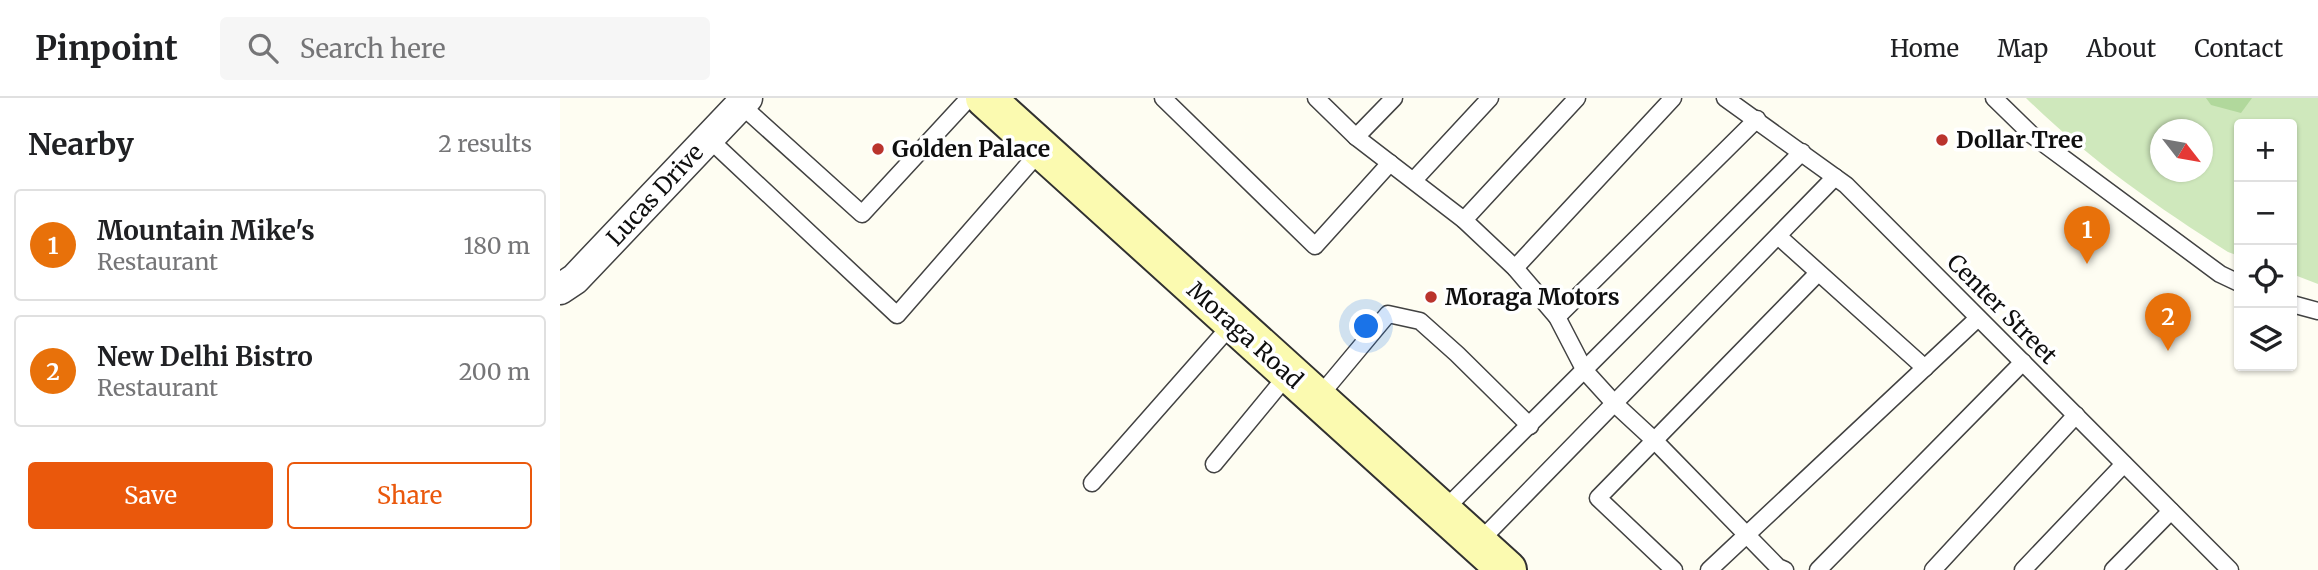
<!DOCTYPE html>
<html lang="en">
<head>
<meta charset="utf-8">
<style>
  body { margin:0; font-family:Merriweather,serif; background:#f6f6f6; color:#202124 }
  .controls { position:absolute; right:21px; top:21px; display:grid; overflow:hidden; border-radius:7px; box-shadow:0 2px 5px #0004 }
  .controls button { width:63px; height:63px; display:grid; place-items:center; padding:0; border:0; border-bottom:2px solid #e0e0e0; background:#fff; color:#202124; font:35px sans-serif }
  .compass { position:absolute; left:1590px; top:21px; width:63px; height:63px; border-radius:50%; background:#fff; box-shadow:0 2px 5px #0004; rotate:121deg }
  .you { position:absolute; left:807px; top:229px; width:24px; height:24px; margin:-18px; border:5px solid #fff; border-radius:50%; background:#1a73e8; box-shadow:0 0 0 10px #1a73e833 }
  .badge { display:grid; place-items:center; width:46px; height:46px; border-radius:50%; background:#ea580c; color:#fff; font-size:23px; font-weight:700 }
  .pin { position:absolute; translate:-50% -58px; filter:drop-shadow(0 2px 4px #0008) }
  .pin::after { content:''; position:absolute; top:37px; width:24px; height:21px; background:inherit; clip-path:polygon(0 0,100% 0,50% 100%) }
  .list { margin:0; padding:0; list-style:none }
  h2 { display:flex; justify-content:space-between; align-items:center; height:91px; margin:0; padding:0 28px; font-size:30px }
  h2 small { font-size:23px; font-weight:400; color:#757577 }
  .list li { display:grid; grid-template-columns:46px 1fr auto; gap:21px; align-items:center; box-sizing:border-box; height:112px; margin:0 14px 14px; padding:0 14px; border:2px solid #e0e0e0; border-radius:7px }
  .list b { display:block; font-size:26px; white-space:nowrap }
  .list p { margin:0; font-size:23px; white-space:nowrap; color:#757577 }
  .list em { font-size:23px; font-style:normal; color:#757577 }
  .actions { display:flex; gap:14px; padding:21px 28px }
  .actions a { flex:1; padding:16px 0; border:2px solid #ea580c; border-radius:7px; text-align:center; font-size:24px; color:#ea580c }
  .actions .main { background:#ea580c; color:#fff }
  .icon { flex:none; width:38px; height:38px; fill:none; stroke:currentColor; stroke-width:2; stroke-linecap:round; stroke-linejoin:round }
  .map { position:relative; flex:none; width:1758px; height:472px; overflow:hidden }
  header { display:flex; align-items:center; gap:42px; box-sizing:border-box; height:98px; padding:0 35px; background:#fff; border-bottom:2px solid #e0e0e0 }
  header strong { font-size:33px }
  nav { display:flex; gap:38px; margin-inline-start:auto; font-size:24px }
  .search { width:490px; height:63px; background:#f6f6f6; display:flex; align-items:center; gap:18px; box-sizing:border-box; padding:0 24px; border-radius:7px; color:#757577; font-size:26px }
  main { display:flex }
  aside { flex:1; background:#fff }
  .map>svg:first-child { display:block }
  .green { fill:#cfe8bc; fill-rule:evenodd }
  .forest { fill:#b1d89c }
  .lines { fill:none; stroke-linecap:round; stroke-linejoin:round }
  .lane-casing { stroke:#424242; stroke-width:19 }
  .street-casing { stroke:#424242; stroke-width:33 }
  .secondary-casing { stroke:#313131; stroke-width:42 }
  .lane { stroke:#fff; stroke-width:16 }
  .street { stroke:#fff; stroke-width:30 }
  .secondary { stroke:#fbfab0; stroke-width:38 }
  .poi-dot { fill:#ba342d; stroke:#fff; stroke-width:2.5 }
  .labels { text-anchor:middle; stroke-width:7; stroke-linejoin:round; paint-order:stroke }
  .poi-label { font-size:23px; font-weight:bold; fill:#0f0f0f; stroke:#fff; text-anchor:start }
  .street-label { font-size:23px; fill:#0f0f0f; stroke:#fff }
</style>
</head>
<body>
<header>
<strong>Pinpoint</strong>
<div class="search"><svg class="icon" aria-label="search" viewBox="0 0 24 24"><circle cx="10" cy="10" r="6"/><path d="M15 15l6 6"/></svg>Search here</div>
<nav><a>Home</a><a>Map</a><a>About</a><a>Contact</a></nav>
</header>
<main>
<aside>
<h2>Nearby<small>2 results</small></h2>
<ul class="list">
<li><span class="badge" style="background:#e8710a">1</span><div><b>Mountain Mike's</b><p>Restaurant</p></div><em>180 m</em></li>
<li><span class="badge" style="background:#e8710a">2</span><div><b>New Delhi Bistro</b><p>Restaurant</p></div><em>200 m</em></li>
</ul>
<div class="actions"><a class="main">Save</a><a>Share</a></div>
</aside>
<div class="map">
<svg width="1758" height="472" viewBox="0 0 1758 472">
  <rect width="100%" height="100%" fill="#fefdf2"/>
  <path class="green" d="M1466 0H1758V186L1732 176V26H1679V158L1668 154C1597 109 1526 59 1466 0ZM1601 32H1643V74H1601Z"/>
  <path class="forest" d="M1646 0H1692L1681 15 1651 7Z"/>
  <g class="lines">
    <defs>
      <g id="lane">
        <path d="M603 0 755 148 830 65"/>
        <path d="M756 0 796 39 904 122 955 170 997 219 1025 273 1055 306 1094 342 1218 469 1225 472"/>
        <path d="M1165 0 1286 87 1670 472"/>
        <path d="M1434 0 1472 37 1660 176 1679 185"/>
        <path d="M180 6 302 116 409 0"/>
        <path d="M796 39 834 0"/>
        <path d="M148 40 337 217 481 52"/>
        <path d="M854 82 930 0"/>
        <path d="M904 122 1017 0"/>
        <path d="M1218 138 1365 270"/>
        <path d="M955 170 1113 0"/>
        <path d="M1732 206 1758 213"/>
        <path d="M997 219 1197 21"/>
        <path d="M757 301 828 216 860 223 897 256 970 328"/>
        <path d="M654 366 729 275"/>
        <path d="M532 385 673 225"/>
        <path d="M882 414 1242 54"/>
        <path d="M917 446 1275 79"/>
        <path d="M1114 472 1038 400 1258 175"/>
        <path d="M1149 472 1418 220"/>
        <path d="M1258 472 1463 264"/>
        <path d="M1373 472 1516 317"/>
        <path d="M1463 472 1564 366"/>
        <path d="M1553 472 1611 413"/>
      </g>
      <path id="street" d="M0 191 15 181 187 0"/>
      <path id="secondary" d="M425 0 947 472"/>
    </defs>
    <use href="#lane" class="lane-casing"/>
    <use href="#street" class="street-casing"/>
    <use href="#secondary" class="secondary-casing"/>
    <use href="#lane" class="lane"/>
    <use href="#street" class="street"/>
    <use href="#secondary" class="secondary"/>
  </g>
  <g class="poi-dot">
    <circle cx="1382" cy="42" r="7"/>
    <circle cx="318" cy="51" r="7"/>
    <circle cx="871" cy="199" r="7"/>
  </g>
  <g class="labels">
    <g class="poi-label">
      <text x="1396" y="50">Dollar Tree</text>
      <text x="332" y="59">Golden Palace</text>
      <text x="885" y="207">Moraga Motors</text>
    </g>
    <g class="street-label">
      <text transform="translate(95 97) rotate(-47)" y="8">Lucas Drive</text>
      <text transform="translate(1442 211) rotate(45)" y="8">Center Street</text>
      <text transform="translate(685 237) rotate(42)" y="8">Moraga Road</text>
    </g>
  </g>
</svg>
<div class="controls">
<button>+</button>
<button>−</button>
<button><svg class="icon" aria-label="locate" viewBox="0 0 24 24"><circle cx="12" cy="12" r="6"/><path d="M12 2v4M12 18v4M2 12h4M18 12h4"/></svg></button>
<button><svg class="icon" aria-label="layers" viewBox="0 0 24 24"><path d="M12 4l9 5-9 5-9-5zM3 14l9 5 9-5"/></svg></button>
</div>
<svg class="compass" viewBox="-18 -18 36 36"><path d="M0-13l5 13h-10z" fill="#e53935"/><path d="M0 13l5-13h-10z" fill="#757577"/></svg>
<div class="you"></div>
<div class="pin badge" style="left:1527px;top:166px;background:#e8710a">1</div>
<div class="pin badge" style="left:1608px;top:253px;background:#e8710a">2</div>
</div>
</main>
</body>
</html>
